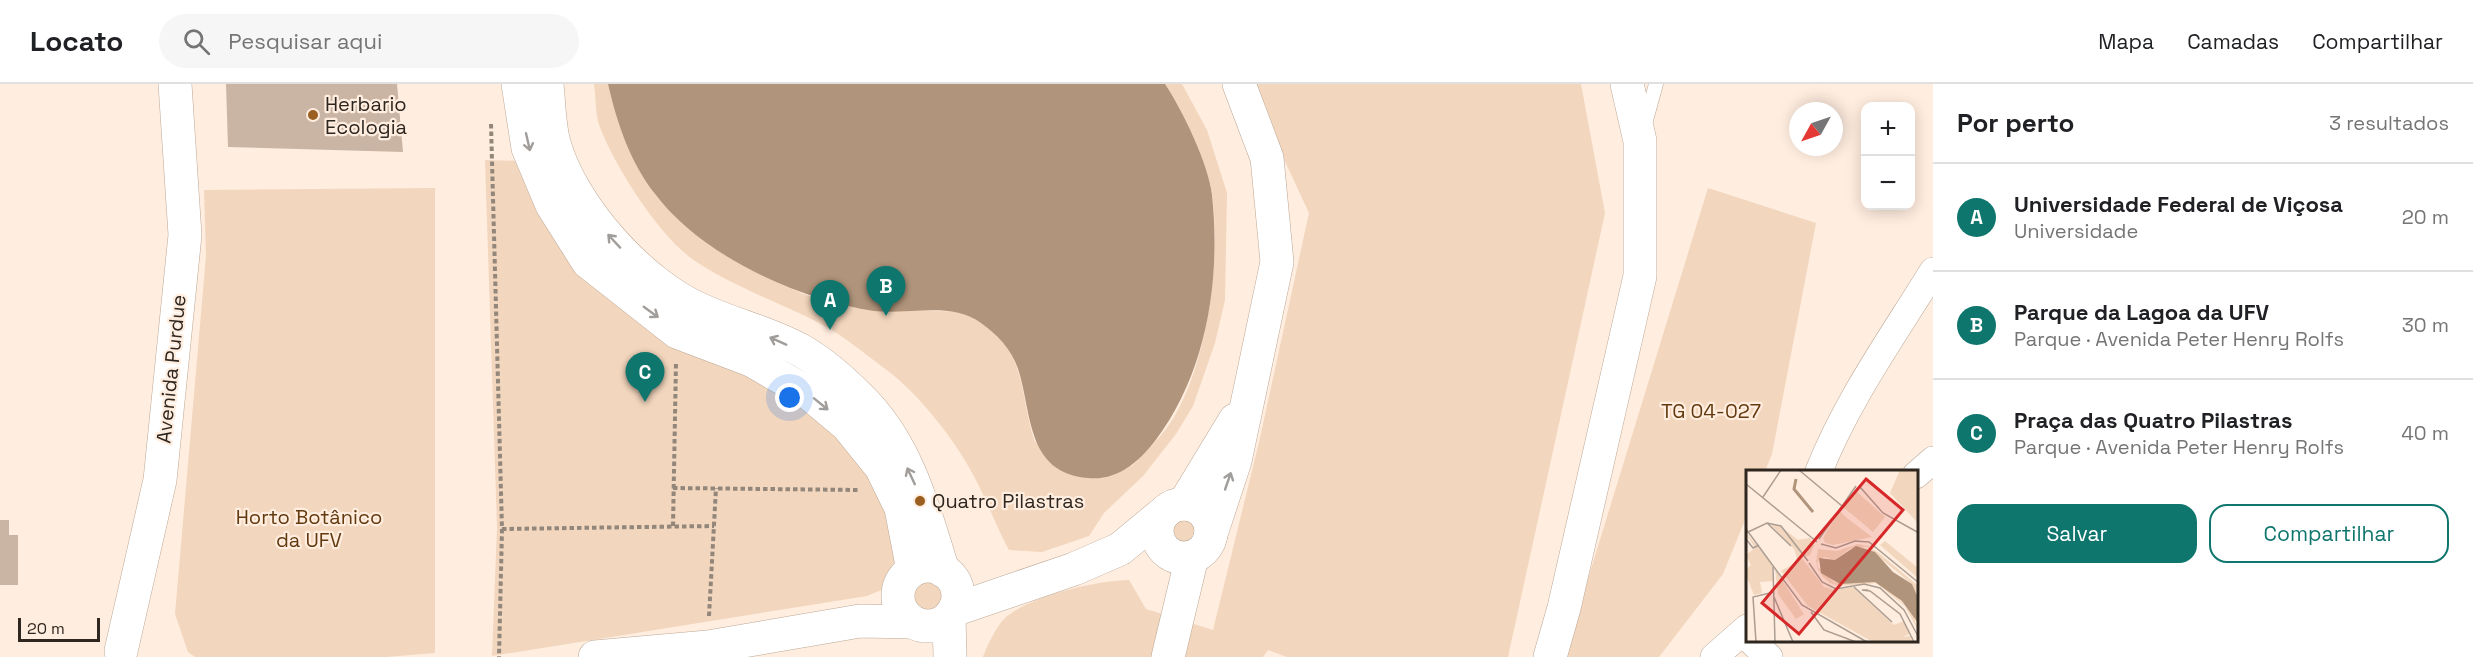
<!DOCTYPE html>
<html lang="pt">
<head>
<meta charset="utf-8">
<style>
  body { margin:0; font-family:"Space Grotesk",sans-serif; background:#f6f6f6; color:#202124 }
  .controls { position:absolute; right:18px; top:18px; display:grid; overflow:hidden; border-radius:12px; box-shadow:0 3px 15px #0003 }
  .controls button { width:54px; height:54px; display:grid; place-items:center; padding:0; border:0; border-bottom:2px solid #e0e0e0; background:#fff; color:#202124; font:30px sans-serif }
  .compass { position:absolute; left:1789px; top:18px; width:54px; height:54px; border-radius:50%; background:#fff; box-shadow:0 3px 15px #0003; rotate:230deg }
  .scale { position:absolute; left:18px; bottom:15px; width:82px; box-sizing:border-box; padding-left:6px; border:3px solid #2e261f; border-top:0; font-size:16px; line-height:21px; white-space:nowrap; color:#2e261f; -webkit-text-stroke:4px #ffeddf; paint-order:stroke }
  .you { position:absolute; left:790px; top:314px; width:21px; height:21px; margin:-15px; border:4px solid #fff; border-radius:50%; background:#1a73e8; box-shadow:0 0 0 9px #1a73e833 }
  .badge { display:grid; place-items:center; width:39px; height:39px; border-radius:50%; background:#0f766e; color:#fff; font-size:20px; font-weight:700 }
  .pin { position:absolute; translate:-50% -50px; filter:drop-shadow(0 2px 3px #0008) }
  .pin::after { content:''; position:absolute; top:32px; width:21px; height:18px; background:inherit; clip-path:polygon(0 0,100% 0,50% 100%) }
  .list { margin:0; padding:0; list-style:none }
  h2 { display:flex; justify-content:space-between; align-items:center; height:78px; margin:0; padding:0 24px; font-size:26px }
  h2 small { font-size:20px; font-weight:400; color:#757577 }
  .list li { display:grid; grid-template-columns:39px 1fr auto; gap:18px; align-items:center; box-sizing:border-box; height:108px; padding:0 24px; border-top:2px solid #e0e0e0 }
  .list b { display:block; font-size:22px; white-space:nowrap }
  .list p { margin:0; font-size:20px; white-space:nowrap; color:#757577 }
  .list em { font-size:20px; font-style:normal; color:#757577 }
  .actions { display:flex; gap:12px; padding:18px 24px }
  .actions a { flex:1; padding:14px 0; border:2px solid #0f766e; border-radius:18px; text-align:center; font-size:21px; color:#0f766e }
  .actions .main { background:#0f766e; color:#fff }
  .icon { flex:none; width:33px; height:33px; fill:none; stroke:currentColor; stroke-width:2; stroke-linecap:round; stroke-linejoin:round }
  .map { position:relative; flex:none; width:1933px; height:573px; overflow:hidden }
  header { display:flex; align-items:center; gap:36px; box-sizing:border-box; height:84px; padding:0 30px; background:#fff; border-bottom:2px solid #e0e0e0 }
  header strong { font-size:28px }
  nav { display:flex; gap:33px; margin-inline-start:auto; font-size:21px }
  .search { width:420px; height:54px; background:#f6f6f6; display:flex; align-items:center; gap:15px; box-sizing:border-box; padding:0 21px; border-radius:33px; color:#757577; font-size:22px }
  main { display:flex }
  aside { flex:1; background:#fff }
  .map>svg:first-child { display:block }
  .green { fill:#f2d6bd }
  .water { fill:#b0947b }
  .building { fill:#cab5a4 }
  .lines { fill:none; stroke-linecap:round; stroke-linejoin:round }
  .service-casing { stroke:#bba795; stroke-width:15 }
  .minor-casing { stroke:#bba795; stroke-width:28 }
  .tertiary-casing { stroke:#bba795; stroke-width:34 }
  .secondary-casing { stroke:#bba795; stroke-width:34 }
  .path { stroke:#93877c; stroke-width:4; stroke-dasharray:4.5 3; stroke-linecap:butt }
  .service { stroke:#fff; stroke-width:14 }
  .minor { stroke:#fff; stroke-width:27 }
  .tertiary { stroke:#fff; stroke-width:33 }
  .secondary { stroke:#fff; stroke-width:33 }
  .oneway { stroke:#a19d9a }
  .poi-dot { fill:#9b5f21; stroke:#ffeddf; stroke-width:2 }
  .labels { text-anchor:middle; stroke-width:4.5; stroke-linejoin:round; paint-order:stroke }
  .poi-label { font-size:20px; fill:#2e261f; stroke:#ffeddf; text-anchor:start }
  .street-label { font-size:20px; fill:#2e261f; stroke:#ffeddf }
  .park-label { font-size:20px; fill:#633a10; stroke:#ffeddf }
  .inset-river { fill:none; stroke:#b0947b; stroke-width:3 }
  .inset-road { fill:none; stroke:#ab9d92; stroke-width:1.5 }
  .view { fill:#d62828; fill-opacity:0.15; stroke:#d62828; stroke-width:3 }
  .inset-edge { fill:none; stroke:#2e261f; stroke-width:3 }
</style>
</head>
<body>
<header>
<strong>Locato</strong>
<div class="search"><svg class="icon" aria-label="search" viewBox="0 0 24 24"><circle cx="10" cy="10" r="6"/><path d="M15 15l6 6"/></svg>Pesquisar aqui</div>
<nav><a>Mapa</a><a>Camadas</a><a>Compartilhar</a></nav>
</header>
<main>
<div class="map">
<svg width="1933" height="573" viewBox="0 0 1933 573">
  <rect width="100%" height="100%" fill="#ffeddf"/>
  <g class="green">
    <path d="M594 0H608C617 39 630 75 653 108 684 152 789 214 842 220 872 224 903 225 933 227 941 228 952 226 960 229 974 233 988 242 998 253 1026 280 1022 323 1035 358L1132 382C1147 367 1163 351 1174 333 1208 276 1221 174 1212 109 1208 80 1182 24 1165 0H1182L1207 46 1227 109 1225 216 1215 259 1193 322 1176 350 1143 392 1104 429 1089 452 1042 468 1009 466C997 444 989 422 978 400 960 362 919 309 884 284 864 269 844 252 821 240 779 218 734 203 695 177 659 153 614 81 599 41 595 28 596 13 594 0Z"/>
    <path d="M1249 0H1581L1605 129 1508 573H1287L1268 566 1263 573H983C987 562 997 541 1006 533 1033 511 1095 497 1129 496L1146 525 1213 546 1260 354 1309 129Z"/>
    <path d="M485 76 522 77 790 312 853 363 885 414 895 473 891 493 881 506 867 512 492 572 497 444Z"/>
    <path d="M435 104V569L386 573H195L188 568 175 530 206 172 204 106Z"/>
    <path d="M1708 104 1816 139 1772 370 1765 387H1747V431L1723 490 1659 573H1564Z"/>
    <circle cx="1183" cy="447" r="15"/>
    <path d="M915 490 947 496 953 512 936 537C914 541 900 523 904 503Z"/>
  </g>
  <path class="water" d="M608 0H1165C1182 25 1209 81 1212 111 1221 195 1207 289 1155 357 1138 379 1116 397 1088 394 1027 389 1032 331 1019 288 1013 267 998 251 981 239 952 217 908 231 874 227 799 216 702 172 655 110 630 78 617 39 608 0Z"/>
  <g class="building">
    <path d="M226 0H397L403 68 228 63Z"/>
    <path d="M0 436H9V451H18V501H0Z"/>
  </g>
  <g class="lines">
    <defs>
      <path id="service" d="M1645 40 1656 0"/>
      <g id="minor">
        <path d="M1819 387C1847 316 1893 252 1933 187"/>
        <path d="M1916 391 1933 376"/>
        <path d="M1750 556 1769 573"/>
        <path d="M1714 573 1747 544"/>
      </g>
      <g id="tertiary">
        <path d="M1184 420 1235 336"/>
        <path d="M1210 453 1235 377 1277 178 1267 74 1239 0"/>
        <path d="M121 567 160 396 185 151 175 0"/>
        <path d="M595 573 708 563 860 537 913 538"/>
      </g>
      <g id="secondary">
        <path d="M518 0 528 64 552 121 588 178 677 248 751 276 810 310 847 341 881 383 901 424 913 486"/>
        <path d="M547 0C549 19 549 41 554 59 571 122 641 200 701 226 734 241 770 249 802 267 821 278 843 297 859 313 907 359 924 425 943 487"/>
        <circle cx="1184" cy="447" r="27"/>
        <circle cx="928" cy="512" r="30"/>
        <path d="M954 526 1074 485 1120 465 1167 426"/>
        <path d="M949 533 950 573"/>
        <path d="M1168 573 1192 473"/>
        <path d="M1550 573 1564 524 1640 192V57L1627 0"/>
      </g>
    </defs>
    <use href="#service" class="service-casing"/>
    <use href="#minor" class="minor-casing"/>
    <use href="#tertiary" class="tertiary-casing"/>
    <use href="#secondary" class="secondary-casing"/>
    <g class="path">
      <path d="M491 40 502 445 499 573"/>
      <path d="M673 404 859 406"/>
      <path d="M673 442 676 278"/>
      <path d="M502 445 714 442"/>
      <path d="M709 532 716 404"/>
    </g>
    <use href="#service" class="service"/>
    <use href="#minor" class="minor"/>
    <use href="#tertiary" class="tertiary"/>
    <use href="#secondary" class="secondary"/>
  </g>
  <defs><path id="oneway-shaft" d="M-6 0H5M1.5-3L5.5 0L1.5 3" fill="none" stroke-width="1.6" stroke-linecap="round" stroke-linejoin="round" transform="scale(1.5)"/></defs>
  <g class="oneway">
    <use href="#oneway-shaft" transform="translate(528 58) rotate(77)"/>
    <use href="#oneway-shaft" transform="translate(614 157) rotate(-133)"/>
    <use href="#oneway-shaft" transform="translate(651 228) rotate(36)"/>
    <use href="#oneway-shaft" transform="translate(778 257) rotate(-156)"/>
    <use href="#oneway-shaft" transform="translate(821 320) rotate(39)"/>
    <use href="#oneway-shaft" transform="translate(911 392) rotate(-115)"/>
    <use href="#oneway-shaft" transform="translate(1228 397) rotate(-71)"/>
  </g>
  <g class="poi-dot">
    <circle cx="313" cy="31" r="6"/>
    <circle cx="920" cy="417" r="6"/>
  </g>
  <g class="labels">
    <g class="poi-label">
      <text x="325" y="27">Herbario<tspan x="325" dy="23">Ecologia</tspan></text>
      <text x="932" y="424">Quatro Pilastras</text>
    </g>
    <g class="street-label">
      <text transform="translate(171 285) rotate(-84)" y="7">Avenida Purdue</text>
    </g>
    <g class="park-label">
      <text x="1711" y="334">TG 04-027</text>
      <text x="309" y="440">Horto Botânico<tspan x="309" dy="23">da UFV</tspan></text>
    </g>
  </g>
  <g transform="translate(1746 386)">
    <rect width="172" height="172" fill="#ffeddf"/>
    <path d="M154 0H172V53L144 23ZM110 21 139 47 127 62 97 37ZM93 40 101 48 126 67 87 75 79 73 77 68ZM23 53 34 56 52 70 64 68 68 75 64 85 56 88 78 117 90 120 107 117 148 155 158 151 163 164 157 167 164 166 167 172H127L62 136 35 101 52 91 48 79ZM0 63 26 93 27 111 14 112 16 123 8 125 0 105V99L5 95 0 85 9 78ZM139 71 172 98V108L134 75ZM112 74 122 76 134 84 172 116V128L166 114 121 77 105 78 89 90 78 87 71 92 72 97 89 113 122 110 129 112 142 120 166 141 172 160 159 136 130 113 94 116 84 113 77 107 72 99 70 92 72 79 91 81ZM29 99 58 144 50 149 32 124Z" fill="#f2d6bd"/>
    <path d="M110 76 129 82 147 102 166 114 172 128V153L156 131 129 112 94 114 75 103 73 88 89 90Z" fill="#b0947b"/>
    <path class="inset-river" d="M50 9 48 19 67 42"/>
    <path class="inset-road" d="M53 0 96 36M0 14 71 72M114 17 137 43 173 63M17 27 35 0M21 53 45 76M0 59 56 135 121 172M0 63 21 53 35 56 62 91M0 69 7 78 13 75M73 69 110 16M75 74 90 78 109 71 123 72 173 113M63 93 76 112 90 119 118 114 134 118 158 140 173 168M27 97 29 172M108 117 146 152M122 120H116L124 121 154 144 168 172M28 127 47 172M65 142 78 160 110 172M10 172 7 127 28 122"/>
    <path class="view" d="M120 9 157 40 53 164 16 133Z"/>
    <rect width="172" height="172" class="inset-edge"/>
  </g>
</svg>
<div class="controls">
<button>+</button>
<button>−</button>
</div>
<svg class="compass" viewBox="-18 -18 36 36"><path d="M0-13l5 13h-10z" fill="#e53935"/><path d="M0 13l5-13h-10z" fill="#757577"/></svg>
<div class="scale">20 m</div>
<div class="you"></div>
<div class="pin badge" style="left:830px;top:246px">A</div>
<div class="pin badge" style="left:886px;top:232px">B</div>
<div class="pin badge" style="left:645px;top:318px">C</div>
</div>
<aside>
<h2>Por perto<small>3 resultados</small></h2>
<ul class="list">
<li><span class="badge">A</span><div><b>Universidade Federal de Viçosa</b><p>Universidade</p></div><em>20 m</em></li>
<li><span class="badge">B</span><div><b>Parque da Lagoa da UFV</b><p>Parque · Avenida Peter Henry Rolfs</p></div><em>30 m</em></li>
<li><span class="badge">C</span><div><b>Praça das Quatro Pilastras</b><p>Parque · Avenida Peter Henry Rolfs</p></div><em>40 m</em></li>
</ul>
<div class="actions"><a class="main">Salvar</a><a>Compartilhar</a></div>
</aside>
</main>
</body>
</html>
